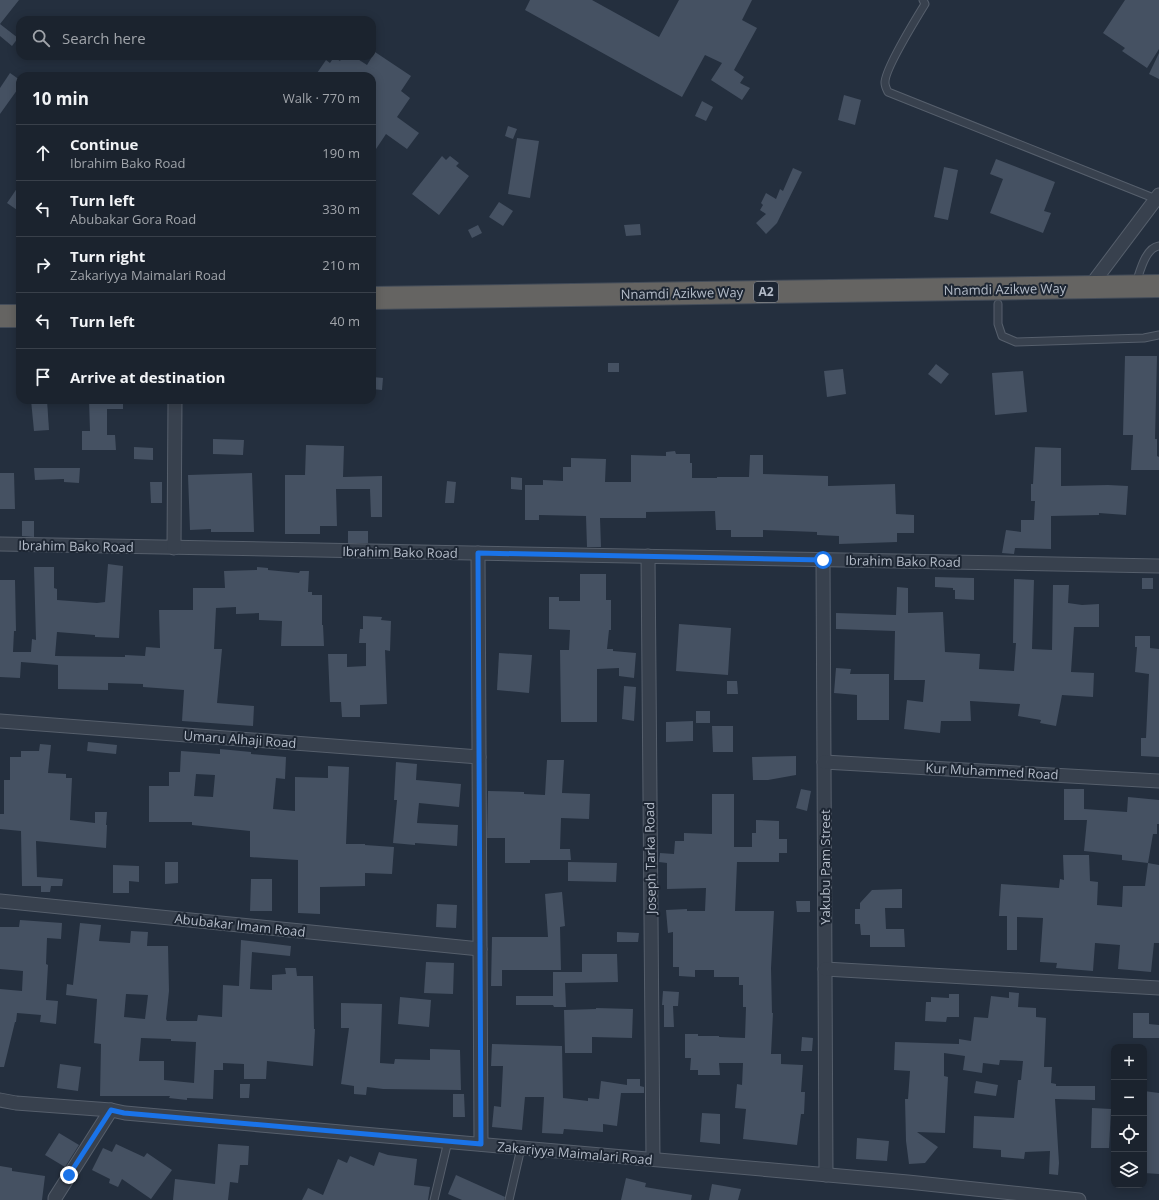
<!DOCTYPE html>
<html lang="en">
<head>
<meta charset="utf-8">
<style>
  body { margin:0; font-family:"Open Sans",sans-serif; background:#282f3a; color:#f1f3f6 }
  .controls { position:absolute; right:12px; bottom:12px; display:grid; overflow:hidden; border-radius:8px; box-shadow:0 2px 10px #0003 }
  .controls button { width:36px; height:36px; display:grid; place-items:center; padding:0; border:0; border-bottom:1px solid #39404a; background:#1b232e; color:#f1f3f6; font:20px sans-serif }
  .stop { position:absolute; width:12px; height:12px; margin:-9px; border:3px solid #1a73e8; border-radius:50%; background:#fff }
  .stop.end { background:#1a73e8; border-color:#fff; box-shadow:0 1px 4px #0008 }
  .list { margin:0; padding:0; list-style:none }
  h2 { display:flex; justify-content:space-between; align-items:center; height:52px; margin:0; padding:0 16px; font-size:17px }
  h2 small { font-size:13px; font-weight:400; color:#a0a4aa }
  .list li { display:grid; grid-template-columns:26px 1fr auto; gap:12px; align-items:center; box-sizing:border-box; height:56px; padding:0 16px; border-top:1px solid #39404a }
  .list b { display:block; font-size:15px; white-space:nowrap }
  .list p { margin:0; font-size:13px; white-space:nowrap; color:#a0a4aa }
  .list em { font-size:13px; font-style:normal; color:#a0a4aa }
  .icon { flex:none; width:22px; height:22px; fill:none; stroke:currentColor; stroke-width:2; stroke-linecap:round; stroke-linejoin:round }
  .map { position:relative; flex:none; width:1159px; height:1200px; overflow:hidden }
  .search { position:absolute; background:#1b232e; box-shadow:0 2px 10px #0003; left:16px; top:16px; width:360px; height:44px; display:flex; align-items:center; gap:10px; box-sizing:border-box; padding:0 14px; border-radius:12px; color:#a0a4aa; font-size:15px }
  .panel { position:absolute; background:#1b232e; box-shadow:0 2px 10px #0003; left:16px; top:72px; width:360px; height:332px; border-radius:12px }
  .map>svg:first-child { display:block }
  .building { fill:#455162; fill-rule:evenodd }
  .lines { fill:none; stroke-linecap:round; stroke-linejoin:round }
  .service-casing { stroke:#565f6c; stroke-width:9 }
  .minor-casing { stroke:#565f6c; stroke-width:15 }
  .trunk-casing { stroke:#434c59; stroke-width:24 }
  .service { stroke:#38414e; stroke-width:7 }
  .minor { stroke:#38414e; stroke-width:13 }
  .trunk { stroke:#656462; stroke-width:22 }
  .route { stroke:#1a73e8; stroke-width:5 }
  .labels { text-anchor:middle; stroke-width:4; stroke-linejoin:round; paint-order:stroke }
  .shield { fill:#1d2633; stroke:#878f9c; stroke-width:1 }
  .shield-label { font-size:12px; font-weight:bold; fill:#b4bcc9 }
  .street-label { font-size:13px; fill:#b4bcc9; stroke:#1d2633 }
</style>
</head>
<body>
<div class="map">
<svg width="1159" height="1200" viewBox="0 0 1159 1200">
  <rect width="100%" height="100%" fill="#242f3e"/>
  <g class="building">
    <path d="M0 0H19L0 24 18 38 12 46 0 36Z"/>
    <path d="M530 0H592L659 37 679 0H752L742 20 757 28 734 70 744 77 740 83 750 88 742 100 711 80 722 63 705 55 682 97 525 10Z"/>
    <path d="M1125 0H1159V49L1147 68 1122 51 1125 48 1103 33Z"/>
    <path d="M375 52 411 76 401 91 410 98 397 117 419 133 407 149 386 134 372 155V76H315L326 60 330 63 334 57 340 61 343 56H353L367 65Z"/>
    <path d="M1159 53V79L1149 74Z"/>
    <path d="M10 73 20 80V86L0 114V88Z"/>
    <path d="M844 95 861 100 855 125 838 120Z"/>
    <path d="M702 101 713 107 706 121 695 116Z"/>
    <path d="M508 126 517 129 513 139 505 136Z"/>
    <path d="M517 138 539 141 530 198 508 194Z"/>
    <path d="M442 156 446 160 450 156 459 163 456 166 469 176 439 215 412 194Z"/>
    <path d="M996 159 1055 182 1044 211 1051 213 1043 233 990 213 1003 179 990 174Z"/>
    <path d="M944 167 958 170 948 220 934 217Z"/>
    <path d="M793 168 802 172 777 223 766 234 756 223 766 214 760 210 763 205 761 203 766 193 776 199 780 189 783 191Z"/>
    <path d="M20 184V212L7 203Z"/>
    <path d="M499 202 513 211 503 226 489 217Z"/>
    <path d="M640 224 641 235 626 236 624 225Z"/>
    <path d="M478 225 482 233 472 238 468 230Z"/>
    <path d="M1125 356H1157L1155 439H1157V456L1159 457V470H1131L1133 435H1123Z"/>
    <rect x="608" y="363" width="11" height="9"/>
    <path d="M936 364 949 374 941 384 928 374Z"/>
    <path d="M843 369 846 394 827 397 824 371Z"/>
    <path d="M1023 371 1027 412 995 415 992 373Z"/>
    <path d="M373 377 383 378 382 390 372 389Z"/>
    <path d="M31 400H47L49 430 34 431Z"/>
    <path d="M89 400H123V409H107V435H115L116 450H82V431H90Z"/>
    <path d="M213 439 244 440 243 455 213 454Z"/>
    <path d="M306 445 344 446 343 477 382 476V517H371L370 489H336L337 526H320V534H285V475H305Z"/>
    <path d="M134 447 153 448V460L134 459Z"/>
    <path d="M1035 447 1061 448V486L1108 485 1128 486 1126 515 1099 513V515L1051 516V549L1015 548 1014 554 1002 553 1006 530 1021 532V520H1034L1035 501H1031V484H1033Z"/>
    <path d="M675 451 676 454H690V463H692V478H717V477H749L750 455H763V474L828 476V486L895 484 896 514 914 515V533H897V542L839 544V536L817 535V532L763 530V537H731V530H716L715 511 646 512V518H600L601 547H587L586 516 539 515V520H525V485H543V480L563 481V467H571V458L606 459 605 482H631V455L666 456V452Z"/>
    <path d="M34 468H80L79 483 64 482V479L35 480Z"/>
    <path d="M0 473H14L15 509H0Z"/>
    <path d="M252 473 254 532H211V529L190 530 188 475Z"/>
    <path d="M511 477 522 478V490L511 489Z"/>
    <path d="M447 481 456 482 454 503H445Z"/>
    <path d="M150 482H162V503H151Z"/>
    <path d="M22 521H34V537L22 536Z"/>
    <rect x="348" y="531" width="20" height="12"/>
    <path d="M108 564 123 566 119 638 95 637V635L57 632 55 656 125 657V655L145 656 146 647 160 648 159 610H193V588H225L224 571 257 570V567L268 568V570L299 573 300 571H309L308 592H312V595H322V625H323L324 646H281L282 621 259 620V613L236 614V607L216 608 214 649H222L217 703 254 706 253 726 182 721 184 690 143 687V684L108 683V690L58 689V665L21 662 20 678 0 677V580H15L16 631H14L13 652H31L32 639 36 640 34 567H54V588L57 589V600L97 603 105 602Z"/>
    <path d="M580 574H606V600H611V630H609L607 649H613V651L636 653 634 678 619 676V668L597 669V722H561L560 650H569L570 630 549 629V597H559V601H580Z"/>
    <path d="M935 577 974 578V600L955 599V590H953V588L935 587Z"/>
    <rect x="1142" y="578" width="11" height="11"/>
    <path d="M1014 579 1034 580 1032 649 1052 650 1053 585H1069L1068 603 1082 605 1099 604V627H1074L1071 672 1094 673 1093 697 1062 695 1056 726 1040 723 1041 720 1018 716 1020 704 970 701 971 721H941L940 733 904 729 907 700 923 702 925 680H894L895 631 836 629V613L896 615 897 587 908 588V613L943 612 945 652 980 654 979 669 1014 671 1016 643H1013Z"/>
    <path d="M363 616 382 617 381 620 391 621 390 651 385 650 387 704 360 705V717H342L341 702H330L328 654H347V667L366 666V643H359L360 629H363Z"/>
    <path d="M679 624 731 628 728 675 676 671Z"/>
    <path d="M1135 636H1150V648L1159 649V757L1141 756V738H1146L1149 674 1135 672 1137 647H1135Z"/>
    <path d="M499 653 532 655 529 693 497 690Z"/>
    <path d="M836 668 851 669 850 674H889V720H857V695L834 693Z"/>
    <path d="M727 681H737L738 694H727Z"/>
    <path d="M624 686 636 687 634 721 622 719Z"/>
    <rect x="696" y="711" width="14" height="12"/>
    <path d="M693 721V741L666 742V722Z"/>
    <path d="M712 726H733V752H713Z"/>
    <path d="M88 742 117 745 116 754 87 751Z"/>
    <path d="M40 744 51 745 48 773 66 774V778H72L70 820 95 823V812H107L106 825H107L106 848 36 841 37 877 63 879 62 886H51L50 892H41V886H22L21 831 0 829V814H4V780H10V757H21V751H39Z"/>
    <path d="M220 749 251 752V754L286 757 285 779 276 778 273 809 295 811V777L328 778V766L349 767 346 844H365V845L394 847 392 874 365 873V886L320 887V914L298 913V860L250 857V831L192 825V822H149V786H169V772H180L181 751 220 754ZM196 774 215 775 213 797 194 796Z"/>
    <path d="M796 756V775L768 780H753L752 757Z"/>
    <path d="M547 760H564L562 793 590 794 589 819 561 818 560 849H570L571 860H530V863H505V838H487L488 791 524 792V794L545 795Z"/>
    <path d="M396 762 417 764 416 780 461 784 459 807 419 803 417 823 458 825 457 846 415 843V845L393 843 397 800H394Z"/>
    <path d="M801 789 811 791 807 811 796 808Z"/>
    <path d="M1064 789H1084V809L1127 812 1128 797 1159 800V824H1157V834H1153L1148 863 1122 860V855L1084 851 1087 820H1064Z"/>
    <path d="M712 794H734V847H752V833H756V820L779 821V839H787V853H779V862H737L735 911H774L771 968 772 1013H773L771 1054H781V1064L803 1065 801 1092H805L804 1114H801L797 1145 743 1139 746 1109 735 1108 737 1084 742 1085 743 1063H719L720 1075H698V1070H690L691 1058H685V1034H698V1036H719V1037L745 1038 746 1007H743V985H739V977H714V970H695V977L679 976V967H673V932L668 933 666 910 687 909V911H705L706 888 667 889V863L659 862 660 853 674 854 675 841H684V833L712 834Z"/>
    <path d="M1063 855H1089L1090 881 1098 882 1097 905 1122 907 1123 886H1145L1148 863 1159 865V943H1154L1151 972 1118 969 1120 945 1095 943 1093 971 1056 968 1057 963 1040 962 1043 918 1017 917V950H1007V916H999L1001 884 1059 888 1060 879 1064 880Z"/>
    <path d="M165 862H178V883L165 884Z"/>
    <path d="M568 862 617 863 616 882 568 881Z"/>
    <path d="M113 865 139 866V882L129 881V893H113Z"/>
    <path d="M251 879H272V911H250Z"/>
    <path d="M902 889V908H885L886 929H904L905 947H870V935H861L860 924H855V909H860V903L872 890Z"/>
    <path d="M562 892 565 926 560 927 561 970H502V986H491L492 937H548L545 894Z"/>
    <path d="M796 901H810V912H797Z"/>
    <path d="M437 904 457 905 456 928 436 927Z"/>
    <path d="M20 920 62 923 61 939 47 938 46 964 48 965 46 1000 58 1001 56 1024 40 1022 41 1015 17 1013 16 1022H15L4 1067H0V989L22 991 23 971 0 969V927H19Z"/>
    <path d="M80 923 101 925 99 941 130 943 131 931 148 932 147 946H168L169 991 166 1019 167 1021H197L198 1015 222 1017 223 985 239 986 241 940 291 946 290 956 252 952 250 989 272 990V975L286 974 285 968H296L297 976H313L314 1029H315L313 1066 267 1061 266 1079H244V1064L223 1063V1070H214L213 1099 187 1098V1100L169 1098 170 1096H100L101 1044 94 1043 97 999 66 995 67 984 73 985ZM126 994 148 995 145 1019 124 1017ZM141 1038 171 1039V1041L196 1042 194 1083 164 1080V1061H139Z"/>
    <path d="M617 932 639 933 638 942H617Z"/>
    <path d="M582 954H617L618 982 565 983 566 1007H554L553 1005H516V996H553V972H582Z"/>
    <path d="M426 962 454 963 453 994 424 993Z"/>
    <path d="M663 991 679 992 678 1006H673L674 1027H664V1005H662Z"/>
    <path d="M1009 992 1019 993 1018 1007 1036 1008V1017L1046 1018 1044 1067H1052L1051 1083 1056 1084V1086H1095V1100L1055 1099 1059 1163 1058 1175 1049 1174 1050 1151 1025 1152 1024 1159 1001 1157V1150L973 1148 974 1116 1014 1118 1018 1080H1021L1023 1061 1000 1060 999 1065 983 1063 982 1073 963 1070 965 1056 944 1053V1076L948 1077 945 1133 917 1132 938 1147 925 1163 909 1164 906 1141 905 1099H908L910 1071 894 1070 895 1042 959 1044V1039L971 1041 974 1017 988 1018 991 996 1009 998Z"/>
    <path d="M949 994H959V1017H947L946 1022 925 1021 926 1002H931V997L949 998Z"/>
    <path d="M400 997 431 1000 429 1027 398 1024Z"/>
    <path d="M341 1003 382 1004 380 1063 394 1064 395 1059 430 1060V1049L460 1050 461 1090 383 1089 367 1087 366 1095 354 1094V1086L341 1084 349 1028H341Z"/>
    <path d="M596 1008 633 1009 632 1038 592 1037V1053H565L564 1010 596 1009Z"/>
    <path d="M1133 1013H1149V1024L1159 1025V1038H1133Z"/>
    <path d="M802 1037 813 1038 812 1051H801Z"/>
    <path d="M492 1044 562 1046 563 1098 588 1101V1098L599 1099 601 1081 627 1085V1079H640V1086L644 1087V1093H621L617 1126 603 1124V1132L564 1129 563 1134 542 1133 544 1097H525L522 1130 492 1127 494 1106 501 1107 503 1066H491Z"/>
    <path d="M60 1064 81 1067 78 1091 57 1088Z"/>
    <path d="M976 1081 998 1085 996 1096 974 1093Z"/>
    <path d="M240 1084H250L249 1098H240Z"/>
    <path d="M1144 1091 1159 1093V1174L1144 1173 1146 1109H1144Z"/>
    <path d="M453 1094H464L465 1117H453Z"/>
    <path d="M1092 1108 1111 1109 1109 1148H1091Z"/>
    <path d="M702 1113 720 1114V1144L700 1142Z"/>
    <path d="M59 1133 79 1145 65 1167 45 1155Z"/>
    <path d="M857 1138 889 1141 887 1161 856 1159Z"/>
    <path d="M116 1144 144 1157 147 1153 172 1170 151 1199 122 1179 118 1187 109 1183 110 1179 92 1170 103 1148 112 1152Z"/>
    <path d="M218 1144 249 1146 248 1165H240L238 1183 230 1182 228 1200H173L175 1179 215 1184Z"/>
    <path d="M379 1152 388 1155 417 1159 414 1185 430 1187 428 1200H302L308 1188 323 1195 338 1159 347 1163 350 1156 374 1166Z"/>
    <path d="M0 1166 12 1168V1171L45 1176 42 1200H0Z"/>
    <path d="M456 1175 505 1197 504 1200H462L448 1194Z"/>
    <path d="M626 1178 646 1183 645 1187 692 1195 691 1200H621Z"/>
    <path d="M712 1184 741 1189 738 1200H709Z"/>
  </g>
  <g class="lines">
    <defs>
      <g id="service">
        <path d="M923 0 925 4C917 17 884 71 885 83 885 86 887 90 888 92L1156 199"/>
        <path d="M1136 283C1140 272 1145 248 1159 246"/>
        <path d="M998 304V324L1002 336 1016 342 1144 338 1159 335"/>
        <path d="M434 1200 448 1141"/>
        <path d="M509 1200 521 1148"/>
      </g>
      <g id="minor">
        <path d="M1089 288 1159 195"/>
        <path d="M0 544 1159 566"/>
        <path d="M174 548 175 400"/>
        <path d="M478 553 481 1144"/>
        <path d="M648 556 653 1159"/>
        <path d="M823 560 826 1175"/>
        <path d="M0 721 479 757"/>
        <path d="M824 762 1159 781"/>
        <path d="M0 901 480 949"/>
        <path d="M825 969 1159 988"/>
        <path d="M0 1100 16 1103 111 1110 125 1113 908 1182 1079 1200"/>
        <path d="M55 1200V1198L111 1110"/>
      </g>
      <g id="trunk">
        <path d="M372 298 1159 286"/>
        <path d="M0 316H20"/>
      </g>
    </defs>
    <use href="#service" class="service-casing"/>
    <use href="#minor" class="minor-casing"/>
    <use href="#trunk" class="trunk-casing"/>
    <use href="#service" class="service"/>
    <use href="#minor" class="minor"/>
    <use href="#trunk" class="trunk"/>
  </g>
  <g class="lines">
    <path class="route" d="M69 1175 111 1110 124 1113 481 1144 478 553 823 560"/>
  </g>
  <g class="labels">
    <rect class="shield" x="754" y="282" width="24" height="20" rx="3"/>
    <g class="shield-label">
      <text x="766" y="296">A2</text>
    </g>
    <g class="street-label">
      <text transform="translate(1005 289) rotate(-1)" y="5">Nnamdi Azikwe Way</text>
      <text transform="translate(682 293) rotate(-1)" y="5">Nnamdi Azikwe Way</text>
      <text transform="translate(76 546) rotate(1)" y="5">Ibrahim Bako Road</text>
      <text transform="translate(400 552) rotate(1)" y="5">Ibrahim Bako Road</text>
      <text transform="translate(903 561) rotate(1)" y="5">Ibrahim Bako Road</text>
      <text transform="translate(240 739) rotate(4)" y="5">Umaru Alhaji Road</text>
      <text transform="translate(992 771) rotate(3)" y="5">Kur Muhammed Road</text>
      <text transform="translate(650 858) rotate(-91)" y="5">Joseph Tarka Road</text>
      <text transform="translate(825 867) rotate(-90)" y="5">Yakubu Pam Street</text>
      <text transform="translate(240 925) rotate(6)" y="5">Abubakar Imam Road</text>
      <text transform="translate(575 1153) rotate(5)" y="5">Zakariyya Maimalari Road</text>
    </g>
  </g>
</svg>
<div class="controls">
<button>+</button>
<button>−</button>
<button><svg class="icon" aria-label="locate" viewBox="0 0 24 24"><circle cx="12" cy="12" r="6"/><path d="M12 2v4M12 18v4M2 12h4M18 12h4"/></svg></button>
<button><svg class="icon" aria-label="layers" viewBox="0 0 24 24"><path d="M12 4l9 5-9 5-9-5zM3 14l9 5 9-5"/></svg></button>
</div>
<div class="stop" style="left:823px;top:560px"></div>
<div class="stop end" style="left:69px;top:1175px"></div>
<div class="search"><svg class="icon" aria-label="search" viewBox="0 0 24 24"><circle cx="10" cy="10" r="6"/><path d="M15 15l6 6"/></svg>Search here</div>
<section class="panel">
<h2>10 min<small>Walk · 770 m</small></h2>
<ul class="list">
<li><svg class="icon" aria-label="ahead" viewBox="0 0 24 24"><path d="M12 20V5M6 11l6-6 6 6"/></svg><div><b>Continue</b><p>Ibrahim Bako Road</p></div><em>190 m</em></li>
<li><svg class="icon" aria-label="left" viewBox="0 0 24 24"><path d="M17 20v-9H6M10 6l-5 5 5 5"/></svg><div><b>Turn left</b><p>Abubakar Gora Road</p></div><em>330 m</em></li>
<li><svg class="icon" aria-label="right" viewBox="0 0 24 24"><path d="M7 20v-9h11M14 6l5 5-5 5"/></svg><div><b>Turn right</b><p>Zakariyya Maimalari Road</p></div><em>210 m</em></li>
<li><svg class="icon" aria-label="left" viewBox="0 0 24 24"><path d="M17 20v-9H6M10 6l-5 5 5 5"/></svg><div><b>Turn left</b></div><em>40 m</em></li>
<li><svg class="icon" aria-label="arrive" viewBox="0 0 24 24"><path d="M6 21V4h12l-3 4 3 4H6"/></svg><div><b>Arrive at destination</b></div></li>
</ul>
</section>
</div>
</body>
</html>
